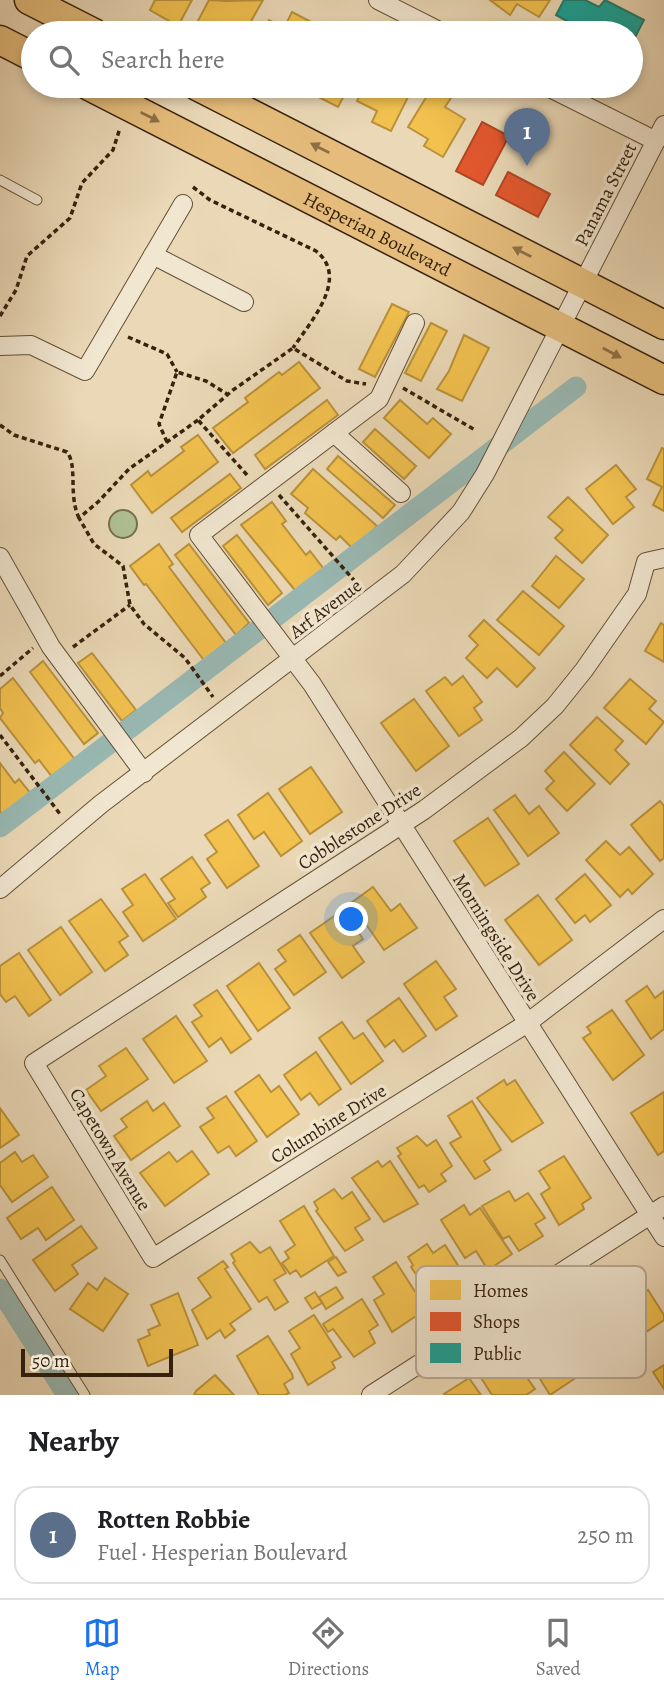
<!DOCTYPE html>
<html lang="en">
<head>
<meta charset="utf-8">
<style>
  body { margin:0; font-family:Alegreya,serif; background:#f2f2f2; color:#202124 }
  .scale { position:absolute; left:21px; bottom:18px; width:152px; box-sizing:border-box; padding-left:7px; border:4px solid #36220c; border-top:0; font-size:19px; line-height:24px; white-space:nowrap; color:#36220c; -webkit-text-stroke:5px #f1e6d0; paint-order:stroke }
  .you { position:absolute; left:352px; top:920px; width:24px; height:24px; margin:-18px; border:5px solid #fff; border-radius:50%; background:#1a73e8; box-shadow:0 0 0 10px #1a73e833 }
  .badge { display:grid; place-items:center; width:46px; height:46px; border-radius:50%; background:#1a73e8; color:#fff; font-size:23px; font-weight:700 }
  .pin { position:absolute; translate:-50% -58px; filter:drop-shadow(0 2px 4px #0008) }
  .pin::after { content:''; position:absolute; top:37px; width:24px; height:21px; background:inherit; clip-path:polygon(0 0,100% 0,50% 100%) }
  .list { margin:0; padding:0; list-style:none }
  h2 { display:flex; justify-content:space-between; align-items:center; height:91px; margin:0; padding:0 28px; font-size:30px }
  h2 small { font-size:23px; font-weight:400; color:#757577 }
  .list li { display:grid; grid-template-columns:46px 1fr auto; gap:21px; align-items:center; box-sizing:border-box; height:98px; margin:0 14px 14px; padding:0 14px; border:2px solid #e0e0e0; border-radius:21px }
  .list b { display:block; font-size:26px; white-space:nowrap }
  .list p { margin:0; font-size:23px; white-space:nowrap; color:#757577 }
  .list em { font-size:23px; font-style:normal; color:#757577 }
  .icon { flex:none; width:38px; height:38px; fill:none; stroke:currentColor; stroke-width:2; stroke-linecap:round; stroke-linejoin:round }
  .map { position:relative; flex:none; width:664px; height:1395px; overflow:hidden }
  .search { position:absolute; background:#fff; box-shadow:0 4px 10px #0003; left:21px; right:21px; top:21px; height:77px; display:flex; align-items:center; gap:18px; box-sizing:border-box; padding:0 24px; border-radius:38px; color:#757577; font-size:26px }
  .sheet { height:203px; background:#fff }
  nav { display:flex; justify-content:space-around; align-items:center; box-sizing:border-box; height:98px; border-top:2px solid #e0e0e0; background:#fff; font-size:19px; color:#757577 }
  nav a { display:grid; justify-items:center; gap:4px }
  nav .on { color:#1a73e8 }
  .map>svg:first-child { display:block }
  .green { fill:#b0c093; stroke:#737150; stroke-width:2 }
  .homes { fill:#f2c14e; stroke:#ba913a; stroke-width:2 }
  .shops { fill:#e4572e; stroke:#b04724; stroke-width:2 }
  .public { fill:#17a398; stroke:#207c6e; stroke-width:2 }
  .lines { fill:none; stroke-linecap:round; stroke-linejoin:round }
  .canal { stroke:#99b9b4; stroke-width:21 }
  .service-casing { stroke:#635036; stroke-width:11 }
  .minor-casing { stroke:#635036; stroke-width:20 }
  .primary-casing { stroke:#36220c; stroke-width:31 }
  .path { stroke:#36220c; stroke-width:3.5; stroke-dasharray:5 3.5; stroke-linecap:butt }
  .service { stroke:#f1e6d0; stroke-width:9 }
  .minor { stroke:#f1e6d0; stroke-width:18 }
  .primary { stroke:#e5bc7b; stroke-width:28 }
  .oneway { fill:#8e6f44 }
  .labels { text-anchor:middle; stroke-width:7; stroke-linejoin:round; paint-order:stroke }
  .street-label { font-size:19px; fill:#36220c; stroke:#f1e6d0 }
  .key { fill:#f1e6d0; stroke:#b9ab95; stroke-width:2 }
  .key-label { font-size:19px; fill:#36220c }
</style>
</head>
<body>
<div class="map">
<svg width="664" height="1395" viewBox="0 0 664 1395">
  <rect width="100%" height="100%" fill="#ead8b6"/>
  <filter id="stains"><feTurbulence type="fractalNoise" baseFrequency=".00286" numOctaves="4"/><feColorMatrix values="0 0 0 0 .2 0 0 0 0 .09 0 0 0 0 .02 0 0 0 .5 -.17"/></filter>
  <radialGradient id="worn" r=".72"><stop offset=".6" stop-color="#630" stop-opacity="0"/><stop offset="1" stop-color="#630" stop-opacity=".3"/></radialGradient>
  <circle class="green" cx="123" cy="524" r="14"/>
  <g class="homes">
    <path d="M155 0H192L178 26 150 10Z"/>
    <path d="M209 0 226 1 263 0 246 30 233 23 227 33H194L192 32Z"/>
    <path d="M490 0H550L539 17 517 4 510 15Z"/>
    <path d="M292 12 313 23 307 33H262L269 20 284 28Z"/>
    <path d="M297 86H349L338 107Z"/>
    <path d="M364 86H406L412 89 391 131 372 122 377 111 357 101Z"/>
    <path d="M433 86 453 95 445 107 465 119 443 157 424 146 428 139 408 127Z"/>
    <path d="M392 304 409 312 375 377 359 369Z"/>
    <path d="M431 323 447 331 421 381 405 373Z"/>
    <path d="M464 335 489 348 462 401 437 389 449 371Z"/>
    <path d="M299 362 320 388 233 453 213 428 248 402 245 398 279 372 282 375Z"/>
    <path d="M327 400 338 415 265 469 255 455Z"/>
    <path d="M400 400 427 424 433 418 451 434 429 458 384 418Z"/>
    <path d="M375 429 416 466 404 479 363 442Z"/>
    <path d="M198 435 218 462 152 513 131 485 148 471 151 476 184 451 181 447Z"/>
    <path d="M662 448 664 449V511L653 505 662 487 647 479Z"/>
    <path d="M338 456 395 505 383 518 327 469Z"/>
    <path d="M616 465 636 489 626 497 634 507 613 524 586 489Z"/>
    <path d="M313 469 377 526 356 552 340 536 336 540 305 513 308 508 291 494Z"/>
    <path d="M230 474 241 488 182 532 171 518Z"/>
    <path d="M568 497 608 535 582 563 555 538 563 530 548 517Z"/>
    <path d="M272 502 286 521 282 524 306 555 310 551 327 573 299 595 241 525Z"/>
    <path d="M237 535 282 593 268 605 223 546Z"/>
    <path d="M159 544 173 564 169 567 229 647 206 663 146 584 144 585 130 566Z"/>
    <path d="M189 544 249 623 236 635 175 555Z"/>
    <path d="M556 556 584 579 559 608 532 586Z"/>
    <path d="M523 591 564 626 539 655 497 620Z"/>
    <path d="M484 620 535 668 517 687 497 668 487 678 466 658 478 645 469 636Z"/>
    <path d="M661 623 664 625V662L645 651Z"/>
    <path d="M92 653 136 710 122 721 78 663Z"/>
    <path d="M43 661 98 733 84 744 30 672Z"/>
    <path d="M463 676 482 702 474 708 482 720 459 736 426 691 445 677 452 685Z"/>
    <path d="M13 678 76 761 53 778 39 760 35 763 0 718 3 713 0 708V689Z"/>
    <path d="M630 679 656 701 649 709 664 722 646 744 604 708Z"/>
    <path d="M414 699 449 746 416 771 381 723Z"/>
    <path d="M597 717 623 741 615 750 629 764 610 784 570 745Z"/>
    <path d="M564 752 595 784 567 811 546 789 554 781 545 771Z"/>
    <path d="M0 763 15 783 19 779 32 795 3 816 0 811Z"/>
    <path d="M311 767 342 812 310 834 279 789Z"/>
    <path d="M268 793 302 841 281 856 264 832 254 839 238 815Z"/>
    <path d="M515 795 529 814 539 806 559 833 528 856 494 810Z"/>
    <path d="M660 801 664 806V858L660 861 631 825Z"/>
    <path d="M488 818 519 864 485 886 454 841Z"/>
    <path d="M228 820 259 866 227 888 207 859 217 852 205 835Z"/>
    <path d="M606 841 620 855 629 847 653 874 632 894 628 889 620 897 586 860Z"/>
    <path d="M192 857 210 883 201 889 206 897 178 917 168 903 175 899 161 879Z"/>
    <path d="M145 874 176 919 143 941 123 912 133 905 122 889Z"/>
    <path d="M585 874 611 905 590 922 585 915 575 923 556 899Z"/>
    <path d="M373 887 391 911 400 904 417 928 384 950 351 903Z"/>
    <path d="M538 895 572 940 539 965 505 920Z"/>
    <path d="M101 899 128 936 119 942 128 955 105 971 69 921Z"/>
    <path d="M343 910 363 939 353 946 364 962 342 978 310 933Z"/>
    <path d="M61 927 92 972 60 995 28 950Z"/>
    <path d="M300 935 326 972 294 995 275 969 286 961 278 950Z"/>
    <path d="M19 953 51 1000 29 1016 15 996 6 1002 0 994V966Z"/>
    <path d="M436 961 456 989 444 997 457 1016 436 1030 404 984Z"/>
    <path d="M259 963 290 1008 258 1031 227 986Z"/>
    <path d="M647 986 655 998 664 991V1029L651 1039 626 1001Z"/>
    <path d="M217 990 251 1039 231 1053 221 1038 209 1047 192 1022 202 1016 194 1005Z"/>
    <path d="M399 998 426 1036 403 1052 394 1040 385 1047 367 1021Z"/>
    <path d="M612 1010 644 1055 613 1080 583 1038 591 1033 587 1027Z"/>
    <path d="M176 1016 207 1061 174 1083 143 1039Z"/>
    <path d="M342 1022 354 1039 363 1033 383 1061 351 1084 319 1038Z"/>
    <path d="M126 1048 148 1079 101 1111 86 1090 106 1076 99 1066Z"/>
    <path d="M316 1052 341 1089 319 1105 310 1093 301 1100 284 1075Z"/>
    <path d="M259 1075 271 1092 279 1086 299 1114 267 1137 235 1092Z"/>
    <path d="M504 1080 507 1085 515 1080 543 1123 512 1142 477 1098Z"/>
    <path d="M664 1092V1151L658 1155 631 1113Z"/>
    <path d="M226 1096 257 1141 236 1156 229 1146 218 1153 200 1127 214 1118 207 1108Z"/>
    <path d="M147 1101 153 1111 164 1103 180 1126 131 1160 114 1136 127 1127 121 1119Z"/>
    <path d="M472 1101 501 1150 484 1161 490 1170 475 1179 450 1143 461 1137 448 1116Z"/>
    <path d="M0 1108 19 1135 0 1148Z"/>
    <path d="M417 1136 427 1146 436 1140 452 1166 441 1174 446 1181 429 1192 424 1185 419 1188 398 1156 401 1154 397 1148Z"/>
    <path d="M192 1151 209 1174 165 1206 140 1173 169 1152 177 1162Z"/>
    <path d="M15 1152 22 1162 33 1155 48 1177 12 1202 0 1185V1163Z"/>
    <path d="M564 1156 591 1198 582 1204 584 1209 559 1225 541 1194 550 1188 539 1171Z"/>
    <path d="M378 1161 382 1167 390 1161 418 1204 384 1222 352 1178Z"/>
    <path d="M52 1187 74 1220 46 1240 38 1228 21 1239 7 1218Z"/>
    <path d="M334 1189 342 1199 352 1192 370 1219 355 1228 363 1240 345 1251 316 1211 318 1209 314 1202Z"/>
    <path d="M509 1191 515 1201 528 1193 545 1218 535 1224 543 1236 519 1251 509 1236 503 1239 482 1206Z"/>
    <path d="M464 1205 470 1215 480 1208 512 1254 488 1270 476 1251 465 1258 441 1220Z"/>
    <path d="M304 1206 334 1256 301 1277 296 1270 290 1274 282 1263 289 1258 285 1252 295 1245 280 1221Z"/>
    <path d="M81 1226 97 1248 72 1265 78 1274 55 1291 33 1260Z"/>
    <path d="M250 1242 260 1253 270 1247 286 1273 274 1280 288 1302 275 1310 267 1297 259 1302 233 1263 235 1261 231 1254Z"/>
    <path d="M427 1244 433 1253 445 1245 463 1273 453 1279 458 1292 437 1305 411 1267 413 1265 408 1257Z"/>
    <path d="M336 1257 346 1272 338 1276 328 1262Z"/>
    <path d="M223 1261 228 1267 225 1269 251 1309 230 1324 235 1330 225 1338 220 1330 207 1339 192 1310 211 1297 198 1278Z"/>
    <path d="M396 1262 423 1304 416 1309 419 1314 392 1332 374 1300 384 1294 373 1277Z"/>
    <path d="M105 1278 128 1294 103 1331 70 1309 88 1283 97 1290Z"/>
    <path d="M624 1278 637 1298 648 1290 664 1315V1320L634 1340 606 1297 604 1299 601 1294Z"/>
    <path d="M336 1287 343 1298 326 1309 319 1297Z"/>
    <path d="M315 1292 322 1303 312 1309 305 1298Z"/>
    <path d="M178 1293 198 1345 148 1366 138 1340 150 1335 148 1330 160 1325 151 1305Z"/>
    <path d="M362 1299 378 1325 369 1331 375 1343 354 1357 333 1329 328 1332 323 1324Z"/>
    <path d="M314 1315 341 1357 332 1362 335 1368 308 1385 291 1354 300 1348 289 1331Z"/>
    <path d="M553 1322 573 1357 564 1363 574 1379 550 1395 522 1350 530 1346 526 1339Z"/>
    <path d="M268 1336 292 1374 293 1378 284 1384 289 1393 285 1395H259L237 1356Z"/>
    <path d="M508 1351 535 1389 526 1395H492L478 1373Z"/>
    <path d="M664 1365V1389L653 1372Z"/>
    <path d="M215 1375 234 1395H194L196 1391Z"/>
    <path d="M469 1378 481 1395H445L444 1394Z"/>
  </g>
  <g class="shops">
    <path d="M482 122 509 136 483 185 456 171Z"/>
    <path d="M508 172 550 194 538 217 496 195Z"/>
  </g>
  <path class="public" d="M564 0H585L599 7 605 0 644 20 631 45V33H561L567 21 556 15Z"/>
  <g class="lines">
    <g class="canal">
      <path d="M0 827 576 387"/>
      <path d="M0 1289 67 1395"/>
    </g>
    <defs>
      <g id="service">
        <path d="M0 180 37 200"/>
        <path d="M0 1260 85 1395"/>
      </g>
      <g id="minor">
        <path d="M378 0 443 33"/>
        <path d="M546 86 656 141"/>
        <path d="M153 255 244 302"/>
        <path d="M415 323 379 399 199 535 312 684 664 1237"/>
        <path d="M0 346 31 345 85 371 183 204"/>
        <path d="M334 433 401 493"/>
        <path d="M0 557 51 647 144 773"/>
        <path d="M664 558 646 562 637 594 584 670 555 706 521 738 424 810 34 1063 153 1258 526 1024 664 919"/>
        <path d="M0 889 101 804 403 574 461 512 485 474 664 125"/>
        <path d="M371 1395 664 1206"/>
      </g>
      <g id="primary">
        <path d="M29 0 94 33"/>
        <path d="M0 40 33 57"/>
        <path id="s1" d="M89 86 664 380"/>
        <path d="M197 86 664 325"/>
      </g>
    </defs>
    <use href="#service" class="service-casing"/>
    <use href="#minor" class="minor-casing"/>
    <use href="#primary" class="primary-casing"/>
    <g class="path">
      <path d="M193 187 210 200 316 251C350 278 311 321 293 348"/>
      <path d="M0 316 16 290 27 256 70 218 82 183 113 150 120 128"/>
      <path d="M128 337 167 354 177 372"/>
      <path d="M403 388 475 430"/>
      <path d="M198 420 129 469 98 502 79 518 94 544 123 566 130 605 144 624 185 658 213 697"/>
      <path d="M0 425 14 435 67 452C78 466 68 495 79 518"/>
      <path d="M167 442 159 424 177 372 206 381 227 394"/>
      <path d="M247 475 198 420 233 390 293 348 347 381 366 384"/>
      <path d="M279 495 359 586"/>
      <path d="M73 647 130 605"/>
      <path d="M0 676 33 648"/>
      <path d="M0 735 60 814"/>
    </g>
    <use href="#service" class="service"/>
    <use href="#minor" class="minor"/>
    <use href="#primary" class="primary"/>
  </g>
  <defs><path id="oneway-solid" d="M-6-.8H1V-3.2L6.5 0L1 3.2V.8H-6Z" transform="scale(1.75)"/></defs>
  <g class="oneway">
    <use href="#oneway-solid" transform="translate(150 117) rotate(27)"/>
    <use href="#oneway-solid" transform="translate(320 148) rotate(-153)"/>
    <use href="#oneway-solid" transform="translate(522 252) rotate(-153)"/>
    <use href="#oneway-solid" transform="translate(612 353) rotate(28)"/>
  </g>
  <g class="labels">
    <g class="street-label">
      <text transform="translate(605 194) rotate(-63)" y="7">Panama Street</text>
      <text dy="7" stroke="none"><textPath href="#s1" startOffset="324">Hesperian Boulevard</textPath></text>
      <text transform="translate(325 608) rotate(-37)" y="7">Arf Avenue</text>
      <text transform="translate(359 826) rotate(-33)" y="7">Cobblestone Drive</text>
      <text transform="translate(497 937) rotate(58)" y="7">Morningside Drive</text>
      <text transform="translate(328 1123) rotate(-32)" y="7">Columbine Drive</text>
      <text transform="translate(111 1149) rotate(59)" y="7">Capetown Avenue</text>
    </g>
  </g>
  <rect x="416" y="1266" width="230" height="112" rx="10" class="key"/>
  <rect x="430" y="1280" width="31" height="20" fill="#f2c14e"/>
  <rect x="430" y="1312" width="31" height="19" fill="#e4572e"/>
  <rect x="430" y="1343" width="31" height="20" fill="#17a398"/>
  <g class="key-label">
    <text x="473" y="1297">Homes</text>
    <text x="473" y="1328">Shops</text>
    <text x="473" y="1360">Public</text>
  </g>
  <rect width="100%" height="100%" filter="url(#stains)"/>
  <rect width="100%" height="100%" fill="url(#worn)"/>
</svg>
<div class="scale">50 m</div>
<div class="you"></div>
<div class="pin badge" style="left:527px;top:166px;background:#5c6f8a">1</div>
<div class="search"><svg class="icon" aria-label="search" viewBox="0 0 24 24"><circle cx="10" cy="10" r="6"/><path d="M15 15l6 6"/></svg>Search here</div>
</div>
<section class="sheet">
<h2>Nearby<small></small></h2>
<ul class="list">
<li><span class="badge" style="background:#5c6f8a">1</span><div><b>Rotten Robbie</b><p>Fuel · Hesperian Boulevard</p></div><em>250 m</em></li>
</ul>
</section>
<nav>
<a class="on"><svg class="icon" aria-label="map" viewBox="0 0 24 24"><path d="M3 6l6-2 6 2 6-2v14l-6 2-6-2-6 2zM9 4v14M15 6v14"/></svg>Map</a>
<a><svg class="icon" aria-label="directions" viewBox="0 0 24 24"><path d="M12 3l9 9-9 9-9-9zM9 14v-3h6M13 9l2 2-2 2"/></svg>Directions</a>
<a><svg class="icon" aria-label="saved" viewBox="0 0 24 24"><path d="M7 4h10v16l-5-4-5 4z"/></svg>Saved</a>
</nav>
</body>
</html>
